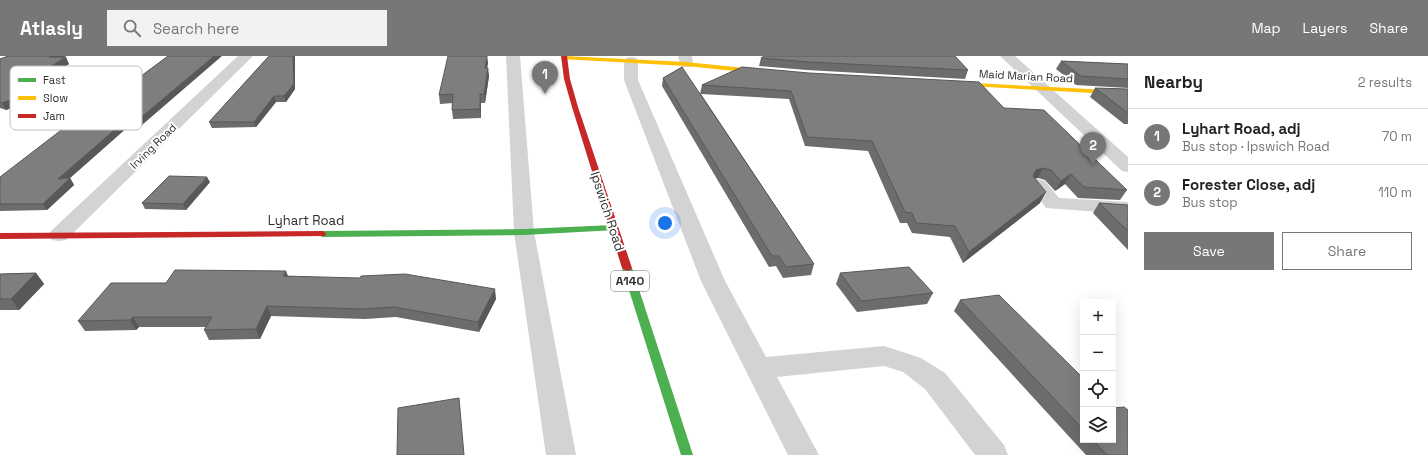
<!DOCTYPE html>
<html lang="en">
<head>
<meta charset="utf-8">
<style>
  body { margin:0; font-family:"Space Grotesk",sans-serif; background:#f2f2f2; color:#222 }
  .controls { position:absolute; right:12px; bottom:12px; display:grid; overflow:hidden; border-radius:0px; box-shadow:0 4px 16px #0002 }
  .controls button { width:36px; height:36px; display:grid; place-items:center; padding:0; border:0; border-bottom:1px solid #e0e0e0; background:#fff; color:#222; font:20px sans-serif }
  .you { position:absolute; left:665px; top:167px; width:14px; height:14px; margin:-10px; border:3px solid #fff; border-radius:50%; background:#1a73e8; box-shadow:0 0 0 6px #1a73e833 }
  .badge { display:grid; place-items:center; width:26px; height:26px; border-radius:50%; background:#777; color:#fff; font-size:13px; font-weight:700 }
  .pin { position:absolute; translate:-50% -33px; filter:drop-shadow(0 1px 2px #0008) }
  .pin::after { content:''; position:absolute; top:21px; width:14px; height:12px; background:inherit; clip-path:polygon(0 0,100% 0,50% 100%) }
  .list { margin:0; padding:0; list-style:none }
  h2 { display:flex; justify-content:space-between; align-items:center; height:52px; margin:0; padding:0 16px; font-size:17px }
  h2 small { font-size:13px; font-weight:400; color:#767676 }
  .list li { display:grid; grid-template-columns:26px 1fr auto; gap:12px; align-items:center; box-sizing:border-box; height:56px; padding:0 16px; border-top:1px solid #e0e0e0 }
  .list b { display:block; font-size:15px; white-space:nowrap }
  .list p { margin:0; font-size:13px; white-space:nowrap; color:#767676 }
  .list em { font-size:13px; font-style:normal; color:#767676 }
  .actions { display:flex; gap:8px; padding:12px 16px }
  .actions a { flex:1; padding:9px 0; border:1px solid #777; border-radius:0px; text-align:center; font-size:14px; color:#777 }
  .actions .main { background:#777; color:#fff }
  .icon { flex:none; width:22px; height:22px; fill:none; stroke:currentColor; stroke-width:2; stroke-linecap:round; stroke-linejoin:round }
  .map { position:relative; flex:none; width:1128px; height:399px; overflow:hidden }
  header { display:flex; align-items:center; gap:24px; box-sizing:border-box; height:56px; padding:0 20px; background:#777; color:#fff }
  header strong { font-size:19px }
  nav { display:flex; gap:22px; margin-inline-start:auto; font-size:14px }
  .search { width:280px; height:36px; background:#f2f2f2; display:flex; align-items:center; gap:10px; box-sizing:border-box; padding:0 14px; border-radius:0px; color:#767676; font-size:15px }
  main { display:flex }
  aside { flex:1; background:#fff }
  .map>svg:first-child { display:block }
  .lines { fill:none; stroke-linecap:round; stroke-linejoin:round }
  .street { fill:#d3d3d3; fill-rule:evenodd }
  .fast { fill:#4caf50; fill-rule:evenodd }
  .slow { fill:#ffc107; fill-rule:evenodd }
  .jam { fill:#c62828; fill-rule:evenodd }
  .wall { fill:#6c6c6c }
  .shaded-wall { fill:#585858 }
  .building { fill:#7e7e7e; stroke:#585858 }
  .labels { text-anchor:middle; stroke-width:4; stroke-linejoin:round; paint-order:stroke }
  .far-street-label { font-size:11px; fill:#2e2e2e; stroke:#fff }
  .shield { fill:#fff; stroke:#6d6d6d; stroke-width:1 }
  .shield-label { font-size:12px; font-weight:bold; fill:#2e2e2e }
  .street-label { font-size:13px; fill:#2e2e2e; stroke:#fff }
  .key { fill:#fff; stroke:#c0c0c0; stroke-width:1 }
  .key-label { font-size:11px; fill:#2e2e2e }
</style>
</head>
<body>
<header>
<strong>Atlasly</strong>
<div class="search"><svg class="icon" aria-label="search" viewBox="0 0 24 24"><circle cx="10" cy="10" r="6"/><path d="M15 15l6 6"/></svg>Search here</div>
<nav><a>Map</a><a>Layers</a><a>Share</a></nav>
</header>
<main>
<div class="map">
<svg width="1128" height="399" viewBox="0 0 1128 399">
  <rect width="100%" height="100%" fill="#fff"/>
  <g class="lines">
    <g class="street">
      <path d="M238 0H253L66 184 59 185 52 184 48 179 52 174Z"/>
      <path d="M506 0H520L534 176 576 399H546L514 176Z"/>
      <path d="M678 0H692L693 8 691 11H681Z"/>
      <path d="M1000 0H1015L1128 101V116L1122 115Z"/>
      <path d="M631 1 636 2 638 5V24L725 225 766 301 884 290 921 302 945 317 1004 389 1008 399H975L925 333 903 316 884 310 777 321 819 399H788L701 225 624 24V5L626 2Z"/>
      <path d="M1038 123 1045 125 1059 142 1128 146V158L1046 152 1029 129 1031 125Z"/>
    </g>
    <g class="fast">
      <path d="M613 169 616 170 617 172 616 174 524 179 322 181 318 178 322 175 524 173Z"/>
      <path d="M627 209 632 212 693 399H681L622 212Z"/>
    </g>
    <g class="slow">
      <path d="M564 0 686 6 765 14 768 16 765 18 686 10 562 3 561 2Z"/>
      <path d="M953 26 1128 35V39L951 29 950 28Z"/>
    </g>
    <g class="jam">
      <path d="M561 0H567L570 23 578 51 632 212 630 214 627 215 622 212 572 51 564 23Z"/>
      <path d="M322 175 325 176 326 178 325 180 0 183V177Z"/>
    </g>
  </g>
  <g class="wall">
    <path d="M168 0 142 69H130L70 122 74 129 47 154 0 155V121L78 67Z"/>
    <path d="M269 0H295V33L286 46H276L256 71 212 72 209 66Z"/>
    <path d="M64 1 69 8 53 18 76 25 77 30 6 54 0 52V3Z"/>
    <path d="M761 2 968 14 965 23 807 14 759 10Z"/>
    <path d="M1061 5 1128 8V32L1076 29 1056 13Z"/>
    <path d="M488 6 487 12 489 20 485 47H481V62L453 63 452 54 453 47 440 48 439 39Z"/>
    <path d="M742 11 1004 52 1127 134 1120 144 1078 142 1065 128 1055 135 1045 124 1038 122H1035L1040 147 963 207 950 181 912 177 907 167H900L868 95 805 90 789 43 701 38 814 208 811 219 783 222 776 210 769 211 662 30 663 22 700 38 702 29Z"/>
    <path d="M1095 32 1128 33V68H1124L1090 41Z"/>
    <path d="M210 126 186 154 145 153 142 147Z"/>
    <path d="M1099 147 1128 149V194L1093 157Z"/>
    <path d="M36 217 44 228 19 254H0V218Z"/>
    <path d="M840 217 933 237 927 248 857 256 836 228Z"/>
    <path d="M288 220 496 243 479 276 396 261 365 263 271 260 260 283 209 284 204 274 206 271H139L136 274 85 275 78 265 166 227Z"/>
    <path d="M960 244 1083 322V384H1113L1128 399H1086L954 255Z"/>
  </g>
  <g class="shaded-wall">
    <path d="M51 0H66L53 8 49 1Z"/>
    <path d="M214 0H222L142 69 139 63Z"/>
    <path d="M293 0H295V33L286 46 284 40Z"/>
    <path d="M487 0 488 6 486 21 485 12Z"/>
    <path d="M66 1 69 8 42 25 38 18Z"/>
    <path d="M488 12 489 20 485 47 484 38Z"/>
    <path d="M73 18 76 25 77 30 6 54 2 47Z"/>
    <path d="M480 38 481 47V62L480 53Z"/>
    <path d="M274 40 276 46 256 71 254 66Z"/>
    <path d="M127 63 130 69 62 129 58 123Z"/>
    <path d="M1043 112 1038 122 1031 124 1036 114Z"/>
    <path d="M1071 118 1065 128 1055 135 1061 125Z"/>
    <path d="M207 121 210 126 186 154 183 148Z"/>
    <path d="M70 122 74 129 47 154 43 148Z"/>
    <path d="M1046 136 1040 147 963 207 969 196Z"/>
    <path d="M286 215 290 225 283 220Z"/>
    <path d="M36 217 44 228 19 254 11 243Z"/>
    <path d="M495 233 496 243 479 276 478 266Z"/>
    <path d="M267 250 271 260 260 283 256 273Z"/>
    <path d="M133 261 139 271 136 274 130 264Z"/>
  </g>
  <g class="building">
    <path d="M8 0H51L49 1H66L38 18H73V23L2 47 0 46V3Z"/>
    <path d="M168 0H214L139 63H127L58 123 70 122 43 148H0V121L73 65 78 67Z"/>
    <path d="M269 0H293L294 28 284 40H274L254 66H209Z"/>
    <path d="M448 0H487L485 12H488L484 38H480V53L452 54 453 38 439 39Z"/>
    <path d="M764 0H955L968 14 809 6 761 2Z"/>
    <path d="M1061 5 1128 8V23L1081 20Z"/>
    <path d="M682 11 814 208 786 211 779 200H772L663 22Z"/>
    <path d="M742 11 809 17 979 26 1004 52 1044 54 1127 134 1084 131 1071 118 1061 125 1051 114 1043 112 1036 114 1033 120 1046 136 969 196 955 170 916 167 912 157 905 156 872 85 807 81 791 35 702 29Z"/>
    <path d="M1095 32 1128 33V57Z"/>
    <path d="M169 120 207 121 183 148 142 147Z"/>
    <path d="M1099 147 1128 149V175Z"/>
    <path d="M909 211 933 237 861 245 840 217Z"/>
    <path d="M175 214 286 215 283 220 360 222 361 220 405 218 495 233 478 266 394 251 362 253 267 250 256 273 204 274 212 261H133L130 264 78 265 111 227H166Z"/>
    <path d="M36 217 11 243H0V218Z"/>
    <path d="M999 239 1083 322V373L960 244Z"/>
    <path d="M459 342 464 399H397L398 352Z"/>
    <path d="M1124 351 1128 354V399H1107L1093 384H1113V352Z"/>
  </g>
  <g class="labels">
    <g class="far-street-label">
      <text transform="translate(1026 20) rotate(3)" y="4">Maid Marian Road</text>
      <text transform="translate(153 90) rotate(-44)" y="4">Irving Road</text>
    </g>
    <rect class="shield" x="611" y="215" width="38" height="20" rx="3"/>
    <g class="shield-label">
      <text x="630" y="229">A140</text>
    </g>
    <g class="street-label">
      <text transform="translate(608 155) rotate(72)" y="5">Ipswich Road</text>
      <text x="306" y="169">Lyhart Road</text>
    </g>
  </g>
  <rect x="10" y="10" width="132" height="64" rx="6" class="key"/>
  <rect x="18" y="22" width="18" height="4" fill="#4caf50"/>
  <rect x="18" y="40" width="18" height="4" fill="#ffc107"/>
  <rect x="18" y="58" width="18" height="4" fill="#c62828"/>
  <g class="key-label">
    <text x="43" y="28">Fast</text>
    <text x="43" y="46">Slow</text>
    <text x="43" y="64">Jam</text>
  </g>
</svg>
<div class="controls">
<button>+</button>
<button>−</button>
<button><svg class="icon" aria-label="locate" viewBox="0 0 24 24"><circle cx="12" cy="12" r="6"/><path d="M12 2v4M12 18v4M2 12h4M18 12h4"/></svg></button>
<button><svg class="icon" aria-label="layers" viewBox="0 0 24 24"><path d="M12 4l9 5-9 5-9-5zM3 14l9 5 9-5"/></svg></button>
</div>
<div class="you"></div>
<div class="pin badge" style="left:545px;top:38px">1</div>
<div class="pin badge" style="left:1093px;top:109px">2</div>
</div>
<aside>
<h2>Nearby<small>2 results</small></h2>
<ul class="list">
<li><span class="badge">1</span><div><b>Lyhart Road, adj</b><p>Bus stop · Ipswich Road</p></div><em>70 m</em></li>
<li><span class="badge">2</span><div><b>Forester Close, adj</b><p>Bus stop</p></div><em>110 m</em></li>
</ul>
<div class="actions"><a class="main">Save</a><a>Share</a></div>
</aside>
</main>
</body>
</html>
